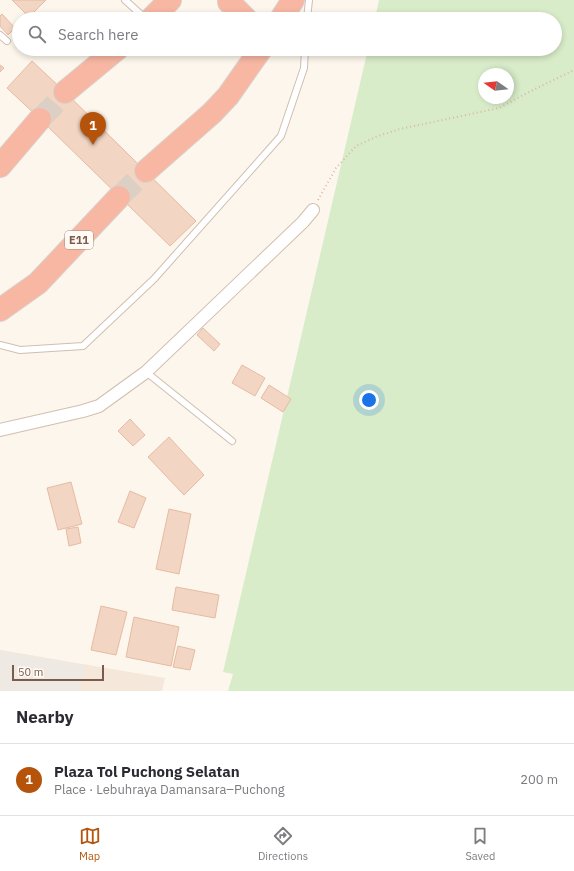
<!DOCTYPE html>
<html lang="en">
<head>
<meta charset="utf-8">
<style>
  body { margin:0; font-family:"IBM Plex Sans",sans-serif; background:#f7f7f7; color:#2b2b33 }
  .compass { position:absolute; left:478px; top:68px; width:36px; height:36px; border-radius:50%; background:#fff; box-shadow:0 2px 6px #0003; rotate:284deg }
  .scale { position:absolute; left:12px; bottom:10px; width:92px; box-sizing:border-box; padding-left:4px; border:2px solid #7a5c4d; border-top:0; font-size:11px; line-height:14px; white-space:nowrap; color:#7a5c4d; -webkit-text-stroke:3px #fffaf3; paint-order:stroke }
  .you { position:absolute; left:369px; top:400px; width:14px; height:14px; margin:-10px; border:3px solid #fff; border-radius:50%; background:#1a73e8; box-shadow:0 0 0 6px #1a73e833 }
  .badge { display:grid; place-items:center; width:26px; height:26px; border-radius:50%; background:#b45309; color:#fff; font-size:13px; font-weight:700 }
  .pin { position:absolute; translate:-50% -33px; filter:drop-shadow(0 1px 2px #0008) }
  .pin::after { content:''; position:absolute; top:21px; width:14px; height:12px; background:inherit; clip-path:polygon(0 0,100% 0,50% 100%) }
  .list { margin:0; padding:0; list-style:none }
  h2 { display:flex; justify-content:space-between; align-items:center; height:52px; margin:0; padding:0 16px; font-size:17px }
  h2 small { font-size:13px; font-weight:400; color:#7c7c81 }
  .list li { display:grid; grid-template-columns:26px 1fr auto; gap:12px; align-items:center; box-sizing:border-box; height:72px; padding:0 16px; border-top:1px solid #e1e1e2 }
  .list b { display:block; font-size:15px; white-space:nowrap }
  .list p { margin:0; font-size:13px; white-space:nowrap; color:#7c7c81 }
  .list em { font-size:13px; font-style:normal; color:#7c7c81 }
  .icon { flex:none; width:22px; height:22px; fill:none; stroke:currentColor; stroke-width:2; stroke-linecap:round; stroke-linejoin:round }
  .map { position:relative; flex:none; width:574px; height:691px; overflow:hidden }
  .search { position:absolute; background:#fff; box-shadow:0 2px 6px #0003; left:12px; right:12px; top:12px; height:44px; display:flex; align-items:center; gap:10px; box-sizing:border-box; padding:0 14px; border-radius:22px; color:#7c7c81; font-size:15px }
  .sheet { height:124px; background:#fff }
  nav { display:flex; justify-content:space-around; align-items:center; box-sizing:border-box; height:56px; border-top:1px solid #e1e1e2; background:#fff; font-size:11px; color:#7c7c81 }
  nav a { display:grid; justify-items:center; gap:2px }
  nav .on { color:#b45309 }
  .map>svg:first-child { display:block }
  .residential { fill:#f5e8da }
  .industrial { fill:#efe9e4 }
  .green { fill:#d8ecc9; fill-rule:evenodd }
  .building { fill:#f3d5c3; stroke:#e6bba3 }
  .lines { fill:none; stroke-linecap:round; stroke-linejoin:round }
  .highway-tunnel { stroke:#dcd0c4; stroke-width:22; stroke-dasharray:22 11; stroke-linecap:butt }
  .lane-casing { stroke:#d1beb0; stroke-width:8 }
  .street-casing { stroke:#d1beb0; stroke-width:14 }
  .highway-casing { stroke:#dad1cd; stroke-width:24 }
  .path { stroke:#d9b8a5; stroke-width:2; stroke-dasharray:1 3; stroke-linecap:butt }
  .lane { stroke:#fff; stroke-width:6 }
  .street { stroke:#fff; stroke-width:12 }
  .highway { stroke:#f7b7a3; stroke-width:22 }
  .labels { text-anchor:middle; stroke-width:3; stroke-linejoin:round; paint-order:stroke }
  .shield { fill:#fffaf3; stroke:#a28b7f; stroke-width:1 }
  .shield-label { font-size:11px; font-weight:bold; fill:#7a5c4d }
</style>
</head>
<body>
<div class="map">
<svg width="574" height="691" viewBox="0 0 574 691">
  <rect width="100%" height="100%" fill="#fdf6ec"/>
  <path class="residential" d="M0 650 165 678 162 691H0Z"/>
  <path class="industrial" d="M0 650 85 665 79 691H0Z"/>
  <path class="green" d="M379 0H574V691H228L233 674 223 672 368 49H555V19H375ZM484 74H508V98H484Z"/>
  <g class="building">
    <path d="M12 0H46L29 17Z"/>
    <path d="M2 14 15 28 8 35 0 26V16Z"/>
    <path d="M32 61 65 92 196 221 170 246 40 119 7 88Z"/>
    <path d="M0 65 4 68 0 72Z"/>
    <path d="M203 328 220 344 214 351 197 335Z"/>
    <path d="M242 365 265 378 255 396 232 383Z"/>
    <path d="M269 385 291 399 283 412 261 398Z"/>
    <path d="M130 419 145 435 133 446 118 431Z"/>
    <path d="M169 437 204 475 184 495 148 457Z"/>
    <path d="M71 482 82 524 58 530 47 488Z"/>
    <path d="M130 491 146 498 134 528 118 522Z"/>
    <path d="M169 509 191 514 179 574 156 569Z"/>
    <path d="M78 527 81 543 69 546 66 529Z"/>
    <path d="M176 587 219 595 215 618 172 610Z"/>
    <path d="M101 606 127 612 116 655 91 650Z"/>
    <path d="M134 617 179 627 171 666 126 657Z"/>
    <path d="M178 646 195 650 190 670 173 667Z"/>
  </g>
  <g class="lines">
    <g class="highway-tunnel">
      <path d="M40 119 52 107 65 92"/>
      <path d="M119 197 146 171"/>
    </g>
    <defs>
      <g id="lane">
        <path d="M125 0 146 19"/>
        <path d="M307 19 309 0"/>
        <path d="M0 35 7 41"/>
        <path d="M0 345 20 350 83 346 154 279 281 136 304 68 305 49"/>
        <path d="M146 372 232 441"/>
      </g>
      <path id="street" d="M0 430 83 411 99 406 146 372 303 222 313 210"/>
      <g id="highway">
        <path d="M229 0V2L246 19"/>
        <path d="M151 19 170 0"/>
        <path d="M281 19 293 0"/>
        <path d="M65 92 117 49"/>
        <path d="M0 166 40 119"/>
        <path d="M146 171 212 113 228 96 261 49"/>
        <path d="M0 310 38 283 119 197"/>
      </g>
    </defs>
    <use href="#lane" class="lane-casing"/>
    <use href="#street" class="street-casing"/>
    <use href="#highway" class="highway-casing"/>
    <path class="path" d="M318 200 336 168 356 146 378 136 400 129 499 108 531 91 574 70"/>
    <use href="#lane" class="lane"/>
    <use href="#street" class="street"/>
    <use href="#highway" class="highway"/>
  </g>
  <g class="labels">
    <rect class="shield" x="65" y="231" width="28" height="18" rx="3"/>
    <g class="shield-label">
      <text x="79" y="244">E11</text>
    </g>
  </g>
</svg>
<svg class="compass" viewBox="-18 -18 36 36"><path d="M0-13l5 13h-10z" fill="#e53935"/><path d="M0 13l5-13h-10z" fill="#7c7c81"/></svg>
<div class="scale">50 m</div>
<div class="you"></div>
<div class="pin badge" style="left:93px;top:145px">1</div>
<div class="search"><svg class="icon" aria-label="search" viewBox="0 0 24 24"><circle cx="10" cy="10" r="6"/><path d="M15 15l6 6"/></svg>Search here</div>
</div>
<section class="sheet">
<h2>Nearby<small></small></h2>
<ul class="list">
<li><span class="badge">1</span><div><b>Plaza Tol Puchong Selatan</b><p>Place · Lebuhraya Damansara–Puchong</p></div><em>200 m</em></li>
</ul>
</section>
<nav>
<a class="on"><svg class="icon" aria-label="map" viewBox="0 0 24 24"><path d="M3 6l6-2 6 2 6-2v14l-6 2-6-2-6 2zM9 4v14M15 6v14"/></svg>Map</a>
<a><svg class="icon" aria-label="directions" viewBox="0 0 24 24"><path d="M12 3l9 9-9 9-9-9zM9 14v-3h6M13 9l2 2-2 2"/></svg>Directions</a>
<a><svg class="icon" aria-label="saved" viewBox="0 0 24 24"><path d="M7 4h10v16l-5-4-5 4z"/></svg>Saved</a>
</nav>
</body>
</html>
